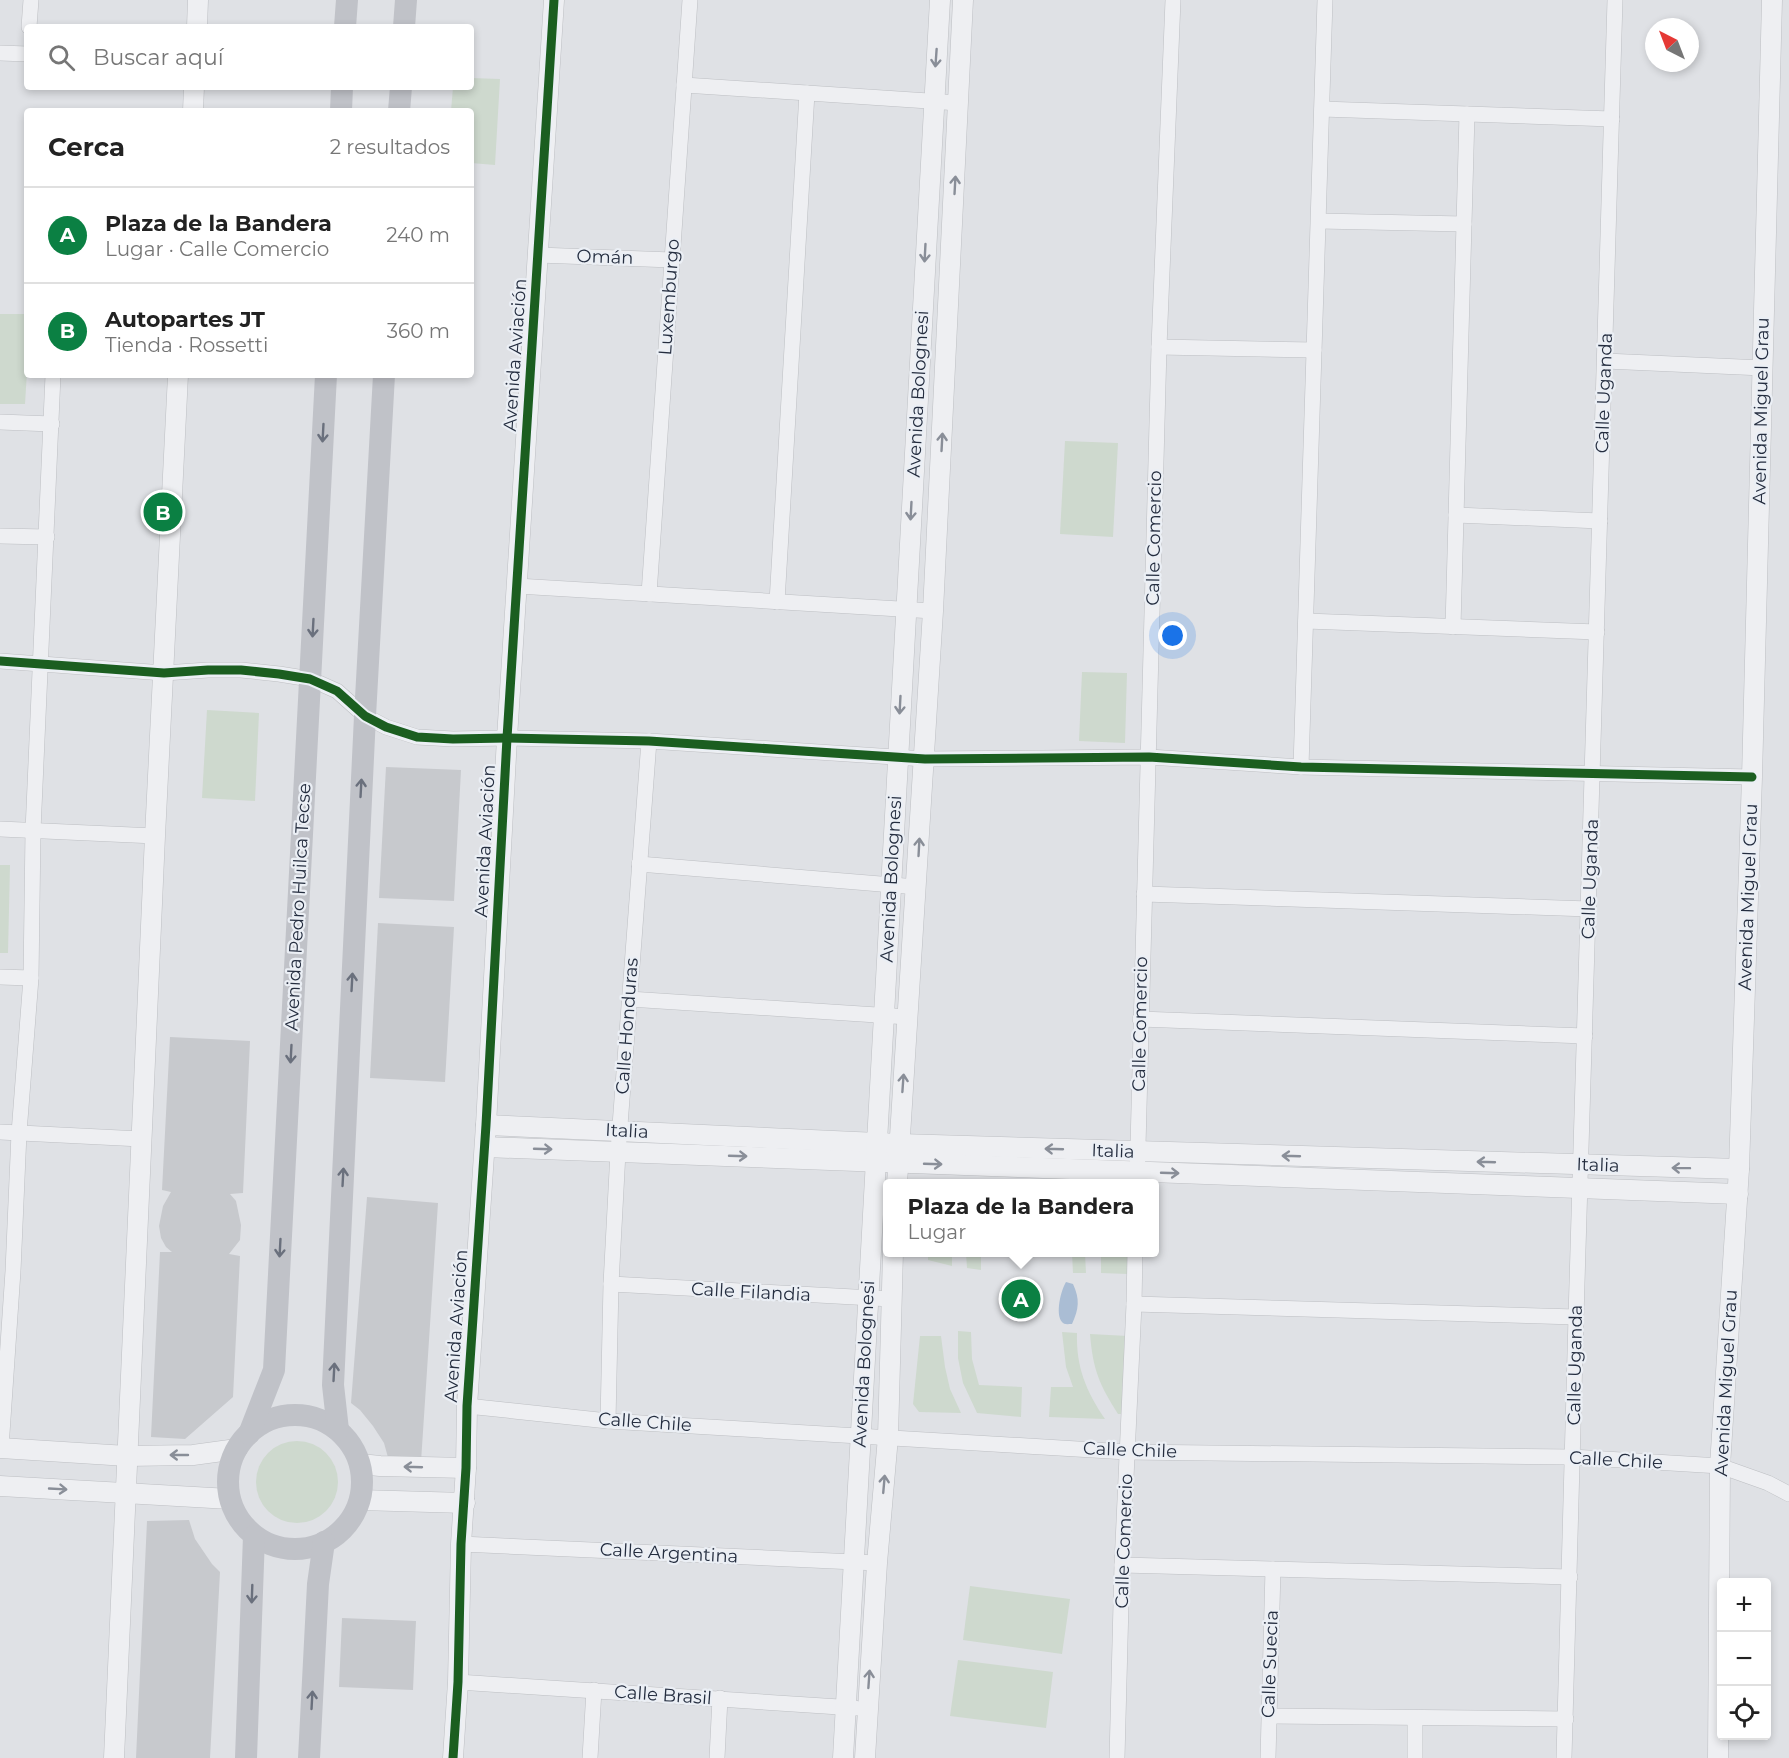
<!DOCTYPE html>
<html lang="es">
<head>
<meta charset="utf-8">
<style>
  body { margin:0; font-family:Montserrat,sans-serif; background:#f6f6f6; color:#222 }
  .controls { position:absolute; right:18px; bottom:18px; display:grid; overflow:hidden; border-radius:6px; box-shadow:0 3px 9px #0003 }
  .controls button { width:54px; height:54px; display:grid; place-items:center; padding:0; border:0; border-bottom:2px solid #e0e0e0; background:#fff; color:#222; font:30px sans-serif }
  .compass { position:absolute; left:1645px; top:18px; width:54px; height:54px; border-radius:50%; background:#fff; box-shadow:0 3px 9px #0003; rotate:318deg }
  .you { position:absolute; left:1173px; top:636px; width:21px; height:21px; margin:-15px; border:4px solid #fff; border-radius:50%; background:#1a73e8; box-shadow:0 0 0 9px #1a73e833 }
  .badge { display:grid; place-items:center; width:39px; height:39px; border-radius:50%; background:#0b8043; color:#fff; font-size:20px; font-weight:700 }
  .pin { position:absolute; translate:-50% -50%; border:3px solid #fff; box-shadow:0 2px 6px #0006 }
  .popup { position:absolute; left:883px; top:1179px; width:276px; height:78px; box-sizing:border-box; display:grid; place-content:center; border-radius:6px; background:#fff; filter:drop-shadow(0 2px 4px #0005); font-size:20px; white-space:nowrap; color:#767676 }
  .popup b { font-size:22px; color:#222 }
  .popup::after { content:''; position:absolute; left:50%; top:100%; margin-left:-12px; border:12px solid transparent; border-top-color:#fff }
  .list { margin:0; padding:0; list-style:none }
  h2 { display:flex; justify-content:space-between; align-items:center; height:78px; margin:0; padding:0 24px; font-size:26px }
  h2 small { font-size:20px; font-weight:400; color:#767676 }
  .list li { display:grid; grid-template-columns:39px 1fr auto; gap:18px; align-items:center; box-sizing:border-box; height:96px; padding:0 24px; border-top:2px solid #e0e0e0 }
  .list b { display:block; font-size:22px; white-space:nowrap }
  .list p { margin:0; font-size:20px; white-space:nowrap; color:#767676 }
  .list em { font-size:20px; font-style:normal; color:#767676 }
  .icon { flex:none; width:33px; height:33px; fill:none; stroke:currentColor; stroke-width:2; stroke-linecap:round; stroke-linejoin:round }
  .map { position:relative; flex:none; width:1789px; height:1758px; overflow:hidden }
  .search { position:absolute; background:#fff; box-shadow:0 3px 9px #0003; left:24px; top:24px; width:450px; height:66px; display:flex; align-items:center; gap:15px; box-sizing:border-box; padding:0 21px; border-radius:6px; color:#767676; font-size:22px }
  .panel { position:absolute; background:#fff; box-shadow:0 3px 9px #0003; left:24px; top:108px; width:450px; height:270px; border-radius:6px }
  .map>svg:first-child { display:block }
  .green { fill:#ced9ce }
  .water { fill:#aabdd4 }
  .building { fill:#c7c9cd }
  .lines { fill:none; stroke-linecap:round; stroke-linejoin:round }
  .minor-casing { stroke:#bdbfc3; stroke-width:16 }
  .tertiary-casing { stroke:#bdbfc3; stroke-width:21 }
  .minor { stroke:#eeeff2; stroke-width:15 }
  .tertiary { stroke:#eeeff2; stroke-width:20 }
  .secondary { stroke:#c0c2c8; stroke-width:22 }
  .cycleway-casing { stroke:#ebeff5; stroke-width:13 }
  .cycleway { stroke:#1b5e20; stroke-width:9 }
  .oneway { stroke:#898e98 }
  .oneway2 { stroke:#6a707d }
  .labels { text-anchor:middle; stroke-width:4.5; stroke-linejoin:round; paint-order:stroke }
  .street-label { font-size:18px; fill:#242d3f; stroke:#ebeff5 }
</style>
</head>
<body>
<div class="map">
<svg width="1789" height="1758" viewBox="0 0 1789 1758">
  <rect width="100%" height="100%" fill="#dfe1e5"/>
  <g class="green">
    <path d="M471 78 500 79 495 165 471 163V111H451L453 87H471Z"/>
    <path d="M0 314H27V372L25 404H0Z"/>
    <path d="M1065 441 1118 443 1113 537 1060 534Z"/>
    <path d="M1082 672 1127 673 1125 743 1079 741Z"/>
    <path d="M207 710 259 713 255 801 202 798Z"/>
    <path d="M0 865H10L8 953H0Z"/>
    <path d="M928 1253H952V1266L928 1260Z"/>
    <path d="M966 1253H981V1270L967 1268Z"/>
    <path d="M1072 1253H1085L1086 1273H1073Z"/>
    <path d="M1101 1253H1128V1274L1101 1273Z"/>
    <path d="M958 1331 971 1332 972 1359 979 1385 1022 1387 1021 1417 977 1413 963 1383 958 1358Z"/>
    <path d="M1062 1332 1077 1333C1076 1367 1086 1391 1105 1419L1049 1417 1051 1387H1073L1066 1367Z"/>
    <path d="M1090 1334 1128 1336 1125 1414H1118C1099 1384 1093 1370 1090 1334Z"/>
    <path d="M920 1336H941L945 1367 950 1389 961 1413 919 1412 913 1404Z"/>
    <circle cx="297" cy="1482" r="41"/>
    <path d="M970 1586 1070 1599 1062 1654 963 1640Z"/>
    <path d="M958 1660 1053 1672 1046 1728 950 1716Z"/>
  </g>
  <path class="water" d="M1066 1282 1073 1284C1080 1299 1079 1309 1072 1324 1068 1324 1064 1325 1062 1322 1055 1314 1061 1290 1066 1282Z"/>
  <g class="building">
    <path d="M386 767 461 770 454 901 379 898Z"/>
    <path d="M378 923 454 927 445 1082 370 1078Z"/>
    <path d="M170 1037 250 1041 243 1193 230 1194 236 1201 241 1225 240 1240 229 1254 240 1256 233 1397 185 1439 151 1437 160 1252H172L166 1247 161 1238 159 1226 163 1206 171 1192 162 1190Z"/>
    <path d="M367 1197 438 1203 421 1462 389 1461 384 1443 373 1426 360 1410 351 1403Z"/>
    <path d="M189 1520 195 1539 212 1564 220 1572 210 1758H136L147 1521Z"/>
    <path d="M342 1618 416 1621 413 1690 339 1687Z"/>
  </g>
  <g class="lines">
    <defs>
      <g id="minor">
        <path d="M29 27 31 0"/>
        <path d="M0 53 27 54"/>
        <path d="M684 85 959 103"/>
        <path d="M1322 109 1612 119"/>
        <path d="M1319 221 1464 224"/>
        <path d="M538 255 672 260"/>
        <path d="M1159 347 1314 350"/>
        <path d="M1605 361 1763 368"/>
        <path d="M0 422 52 424"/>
        <path d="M1456 515 1600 521"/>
        <path d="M0 536 47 537"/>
        <path d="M517 586 933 611"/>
        <path d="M649 594 690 0"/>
        <path d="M777 602 807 93"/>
        <path d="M1306 621 1597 632"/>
        <path d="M1453 627 1467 114"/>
        <path d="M0 661 164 673 208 670H241L279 674 310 679 337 691 365 716 386 727 417 737 453 739 507 738 649 741 925 759 1149 757 1301 767 1752 777"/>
        <path d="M1301 767 1325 0"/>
        <path d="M0 829 155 836"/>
        <path d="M639 864 917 887"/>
        <path d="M1144 894 1589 909"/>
        <path d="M0 977 31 978"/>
        <path d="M629 999 908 1017"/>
        <path d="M1140 1019 1585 1036"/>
        <path d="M0 1132 141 1139"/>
        <path d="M1137 1184 1159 347 1173 0"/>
        <path d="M611 1284 891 1299"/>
        <path d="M1134 1304 1576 1317"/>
        <path d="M467 1406 608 1421 1127 1452 1572 1457 1720 1466 1768 1483 1789 1494"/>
        <path d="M608 1421 611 1284 618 1152 649 741"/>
        <path d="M1 1448 13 1271 19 1133 31 978 33 831 53 375"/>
        <path d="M461 1544 877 1563"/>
        <path d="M1122 1565 1570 1577"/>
        <path d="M458 1682 855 1708"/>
        <path d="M1269 1716 1566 1719"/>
        <path d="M590 1758 594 1690"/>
        <path d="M717 1758 720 1698"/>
        <path d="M1117 1758 1122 1565 1134 1304 1135 1252"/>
        <path d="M1268 1758 1273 1569"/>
        <path d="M1415 1758V1718"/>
        <path d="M1564 1758 1576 1317 1615 0"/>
      </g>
      <g id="tertiary">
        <path d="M197 27 198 0"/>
        <path d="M193 111 194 87"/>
        <path d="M486 1125 900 1144 1739 1169"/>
        <path d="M485 1147 1738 1194"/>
        <path d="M897 1184 933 611 963 0"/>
        <path d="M0 1448 127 1456 193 1455 237 1449"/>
        <path d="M360 1464 380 1466 466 1468"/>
        <path d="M0 1486 230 1499"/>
        <path d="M360 1500 465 1503"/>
        <path d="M114 1758 155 836 178 375"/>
        <path d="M453 1758 458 1682 461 1544 466 1468 467 1406 486 1125 507 738 554 0"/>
        <path d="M843 1758 940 0"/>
        <path d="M865 1758 877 1563 888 1437 893 1252"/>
        <path d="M1718 1758 1720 1466 1739 1169 1752 777 1772 0"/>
      </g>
    </defs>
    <use href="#minor" class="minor-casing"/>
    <use href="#tertiary" class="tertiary-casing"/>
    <use href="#minor" class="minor"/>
    <use href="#tertiary" class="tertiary"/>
    <g class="secondary">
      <path d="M345 27 347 0"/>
      <path d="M404 27 406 0"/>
      <path d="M341 111 342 87"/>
      <path d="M399 111 401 87"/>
      <circle cx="295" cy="1482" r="67"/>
      <path d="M338 1430 333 1385 365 716 384 375"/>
      <path d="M249 1434 274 1370 326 375"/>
      <path d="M246 1758 254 1536"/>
      <path d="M309 1758 318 1584 324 1542"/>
    </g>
    <defs>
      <g id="cycleway">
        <path d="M0 661 164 673 208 670H241L279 674 310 679 337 691 365 716 386 727 417 737 453 739 507 738 649 741 925 759 1149 757 1301 767 1752 777"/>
        <path d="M453 1758 458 1682 461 1544 466 1468 467 1406 486 1125 507 738 554 0"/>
      </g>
    </defs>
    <use href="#cycleway" class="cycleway-casing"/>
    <use href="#cycleway" class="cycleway"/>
  </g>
  <defs><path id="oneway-shaft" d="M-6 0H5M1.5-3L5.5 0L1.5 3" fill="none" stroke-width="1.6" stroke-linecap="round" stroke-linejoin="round" transform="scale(1.5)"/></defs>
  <g class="oneway">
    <use href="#oneway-shaft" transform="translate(936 58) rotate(94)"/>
    <use href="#oneway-shaft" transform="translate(955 185) rotate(-87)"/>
    <use href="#oneway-shaft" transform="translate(925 253) rotate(93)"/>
    <use href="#oneway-shaft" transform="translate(942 442) rotate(-87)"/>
    <use href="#oneway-shaft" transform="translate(911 511) rotate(93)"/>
    <use href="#oneway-shaft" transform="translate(900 705) rotate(93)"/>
    <use href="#oneway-shaft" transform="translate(919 847) rotate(-87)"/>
    <use href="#oneway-shaft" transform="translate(903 1083) rotate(-86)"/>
    <use href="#oneway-shaft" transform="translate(543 1149) rotate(2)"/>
    <use href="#oneway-shaft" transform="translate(1054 1149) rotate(-178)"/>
    <use href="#oneway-shaft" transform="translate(738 1156) rotate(2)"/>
    <use href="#oneway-shaft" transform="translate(1291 1156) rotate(-178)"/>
    <use href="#oneway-shaft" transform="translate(1486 1162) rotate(-178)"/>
    <use href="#oneway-shaft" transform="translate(933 1164) rotate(2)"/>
    <use href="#oneway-shaft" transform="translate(1681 1168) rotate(-179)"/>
    <use href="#oneway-shaft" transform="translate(1170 1173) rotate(2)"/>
    <use href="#oneway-shaft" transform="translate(179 1455) rotate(180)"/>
    <use href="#oneway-shaft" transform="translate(413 1467) rotate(-178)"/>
    <use href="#oneway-shaft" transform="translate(884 1484) rotate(-85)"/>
    <use href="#oneway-shaft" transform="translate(58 1489) rotate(3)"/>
    <use href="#oneway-shaft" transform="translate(869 1679) rotate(-86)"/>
  </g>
  <g class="oneway2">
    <use href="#oneway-shaft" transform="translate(323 433) rotate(93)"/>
    <use href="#oneway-shaft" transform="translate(313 628) rotate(93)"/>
    <use href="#oneway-shaft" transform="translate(361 788) rotate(-87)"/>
    <use href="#oneway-shaft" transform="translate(352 982) rotate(-87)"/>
    <use href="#oneway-shaft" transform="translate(291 1054) rotate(93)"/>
    <use href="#oneway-shaft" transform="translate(343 1177) rotate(-87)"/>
    <use href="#oneway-shaft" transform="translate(280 1248) rotate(93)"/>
    <use href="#oneway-shaft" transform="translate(334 1372) rotate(-87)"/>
    <use href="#oneway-shaft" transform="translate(252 1594) rotate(92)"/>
    <use href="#oneway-shaft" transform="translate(312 1700) rotate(-87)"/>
  </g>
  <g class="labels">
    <g class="street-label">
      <text transform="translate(605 257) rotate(2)" y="6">Omán</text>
      <text transform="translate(669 297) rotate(-86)" y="6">Luxemburgo</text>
      <text transform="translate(515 355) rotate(-86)" y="6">Avenida Aviación</text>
      <text transform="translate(1604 393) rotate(-88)" y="6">Calle Uganda</text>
      <text transform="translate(918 394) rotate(-87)" y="6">Avenida Bolognesi</text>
      <text transform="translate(1761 411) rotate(-89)" y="6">Avenida Miguel Grau</text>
      <text transform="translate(1154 538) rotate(-89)" y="6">Calle Comercio</text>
      <text transform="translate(485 841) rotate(-87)" y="6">Avenida Aviación</text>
      <text transform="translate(891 879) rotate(-87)" y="6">Avenida Bolognesi</text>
      <text transform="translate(1590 879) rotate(-88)" y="6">Calle Uganda</text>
      <text transform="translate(1748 897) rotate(-88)" y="6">Avenida Miguel Grau</text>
      <text transform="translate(298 907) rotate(-87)" y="6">Avenida Pedro Huilca Tecse</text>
      <text transform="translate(1140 1024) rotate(-89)" y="6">Calle Comercio</text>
      <text transform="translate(627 1026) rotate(-86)" y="6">Calle Honduras</text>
      <text transform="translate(627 1131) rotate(3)" y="6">Italia</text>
      <text transform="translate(1113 1151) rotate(2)" y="6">Italia</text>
      <text transform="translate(1598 1165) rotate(2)" y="6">Italia</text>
      <text transform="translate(751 1292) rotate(3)" y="6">Calle Filandia</text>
      <text transform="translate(456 1326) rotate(-86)" y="6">Avenida Aviación</text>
      <text transform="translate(864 1364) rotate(-87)" y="6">Avenida Bolognesi</text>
      <text transform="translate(1575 1365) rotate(-89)" y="6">Calle Uganda</text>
      <text transform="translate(1726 1383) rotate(-87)" y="6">Avenida Miguel Grau</text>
      <text transform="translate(645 1422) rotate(4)" y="6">Calle Chile</text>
      <text transform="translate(1130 1450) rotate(2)" y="6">Calle Chile</text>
      <text transform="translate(1616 1460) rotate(3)" y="6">Calle Chile</text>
      <text transform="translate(1124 1541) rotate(-88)" y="6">Calle Comercio</text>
      <text transform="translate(669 1553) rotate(3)" y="6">Calle Argentina</text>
      <text transform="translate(1270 1664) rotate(-88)" y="6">Calle Suecia</text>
      <text transform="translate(663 1695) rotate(4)" y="6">Calle Brasil</text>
    </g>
  </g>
</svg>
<div class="controls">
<button>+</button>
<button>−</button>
<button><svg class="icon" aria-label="locate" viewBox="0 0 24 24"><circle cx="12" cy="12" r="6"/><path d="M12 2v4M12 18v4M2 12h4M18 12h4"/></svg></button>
</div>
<svg class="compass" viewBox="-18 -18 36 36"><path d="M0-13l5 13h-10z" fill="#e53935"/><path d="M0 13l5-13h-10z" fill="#767676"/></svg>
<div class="you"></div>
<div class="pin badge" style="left:1021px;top:1299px">A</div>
<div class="popup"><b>Plaza de la Bandera</b>Lugar</div>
<div class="pin badge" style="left:163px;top:512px">B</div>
<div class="search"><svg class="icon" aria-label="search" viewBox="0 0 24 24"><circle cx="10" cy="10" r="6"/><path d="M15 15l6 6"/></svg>Buscar aquí</div>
<section class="panel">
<h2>Cerca<small>2 resultados</small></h2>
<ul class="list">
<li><span class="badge">A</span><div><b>Plaza de la Bandera</b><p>Lugar · Calle Comercio</p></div><em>240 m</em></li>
<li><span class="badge">B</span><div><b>Autopartes JT</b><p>Tienda · Rossetti</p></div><em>360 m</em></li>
</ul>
</section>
</div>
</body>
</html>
